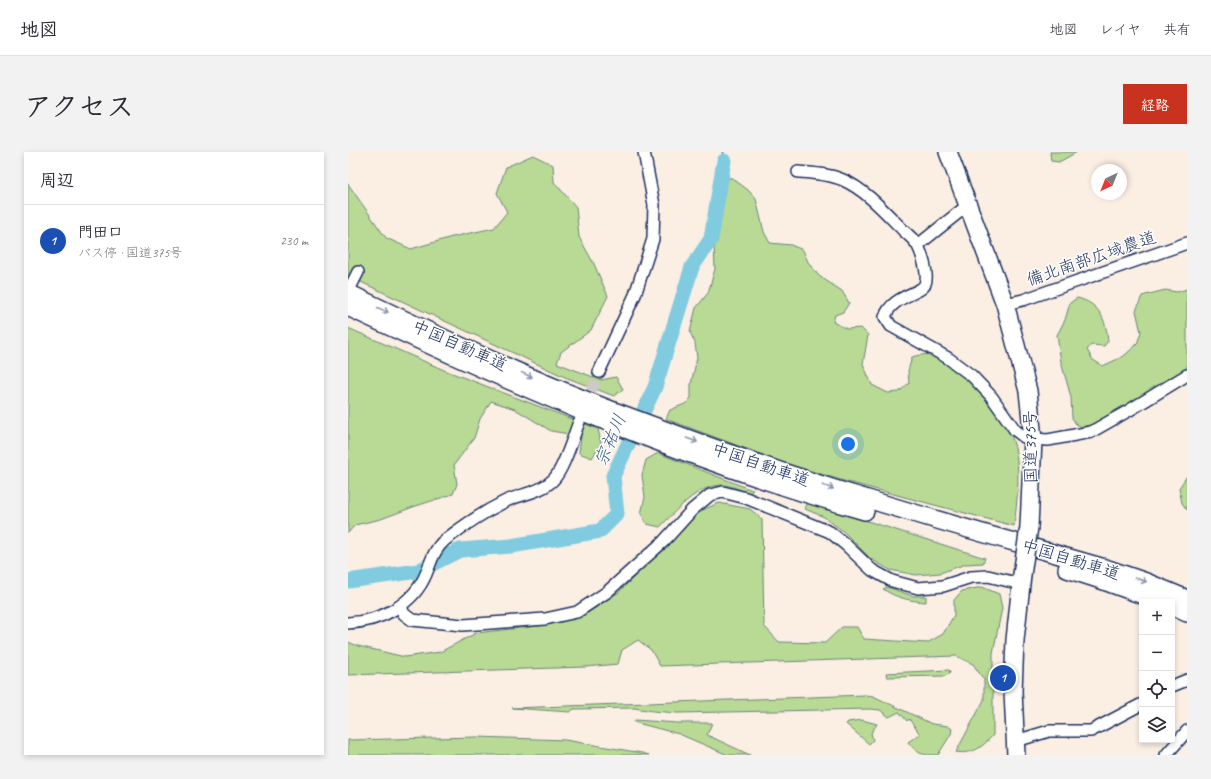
<!DOCTYPE html>
<html lang="ja">
<head>
<meta charset="utf-8">
<style>
  body { margin:0; font-family:Caveat,"Klee One",sans-serif; background:#f2f2f3; color:#2b2b33 }
  .controls { position:absolute; right:12px; bottom:12px; display:grid; overflow:hidden; border-radius:0px; box-shadow:0 2px 6px #0003 }
  .controls button { width:36px; height:36px; display:grid; place-items:center; padding:0; border:0; border-bottom:1px solid #e1e1e2; background:#fff; color:#2b2b33; font:20px sans-serif }
  .compass { position:absolute; left:743px; top:12px; width:36px; height:36px; border-radius:50%; background:#fff; box-shadow:0 2px 6px #0003; rotate:223deg }
  .you { position:absolute; left:500px; top:292px; width:14px; height:14px; margin:-10px; border:3px solid #fff; border-radius:50%; background:#1a73e8; box-shadow:0 0 0 6px #1a73e833 }
  .badge { display:grid; place-items:center; width:26px; height:26px; border-radius:50%; background:#c8321e; color:#fff; font-size:13px; font-weight:700 }
  .pin { position:absolute; translate:-50% -50%; border:2px solid #fff; box-shadow:0 1px 4px #0006 }
  .list { margin:0; padding:0; list-style:none }
  h2 { display:flex; justify-content:space-between; align-items:center; height:52px; margin:0; padding:0 16px; font-size:17px }
  h2 small { font-size:13px; font-weight:400; color:#7c7c81 }
  .list li { display:grid; grid-template-columns:26px 1fr auto; gap:12px; align-items:center; box-sizing:border-box; height:72px; padding:0 16px; border-top:1px solid #e1e1e2 }
  .list b { display:block; font-size:15px; white-space:nowrap }
  .list p { margin:0; font-size:13px; white-space:nowrap; color:#7c7c81 }
  .list em { font-size:13px; font-style:normal; color:#7c7c81 }
  .icon { flex:none; width:22px; height:22px; fill:none; stroke:currentColor; stroke-width:2; stroke-linecap:round; stroke-linejoin:round }
  .map { position:relative; flex:none; width:839px; height:603px; overflow:hidden; border-radius:0px }
  header { display:flex; align-items:center; gap:24px; box-sizing:border-box; height:56px; padding:0 20px; background:#fff; border-bottom:1px solid #e1e1e2 }
  header strong { font-size:19px }
  nav { display:flex; gap:22px; margin-inline-start:auto; font-size:14px }
  .intro { display:flex; align-items:center; justify-content:space-between; box-sizing:border-box; height:96px; padding:0 24px }
  h1 { margin:0; font-size:28px }
  .button { padding:10px 18px; border-radius:0px; background:#c8321e; color:#fff; font-size:14px; font-weight:700 }
  main { display:flex; gap:24px; padding:0 24px }
  aside { flex:1; background:#fff; border-radius:0px; box-shadow:0 2px 6px #0003 }
  .map>svg:first-child { display:block }
  .green { fill:#b8da94; stroke:#6a8479 }
  .lines { fill:none; stroke-linecap:round; stroke-linejoin:round }
  .stream { stroke:#588dab; stroke-width:2.5 }
  .river { stroke:#80cbdf; stroke-width:15 }
  .minor-tunnel { stroke:#cec8c8; stroke-width:11; stroke-dasharray:11 5.5; stroke-linecap:butt }
  .minor-casing { stroke:#1b2f5e; stroke-width:14 }
  .highway-casing { stroke:#1b2f5e; stroke-width:20 }
  .minor { stroke:#fff; stroke-width:11 }
  .highway { stroke:#fff; stroke-width:17 }
  .highway-bridge-casing { stroke:#1b2f5e; stroke-width:20; stroke-linecap:butt }
  .highway-bridge { stroke:#fff; stroke-width:17 }
  .oneway { stroke:#8d97ae }
  .labels { text-anchor:middle; stroke-width:3; stroke-linejoin:round; paint-order:stroke }
  .street-label { font-size:17px; fill:#1b2f5e; stroke:#fff }
  .water-label { font-size:18px; font-style:italic; fill:#395e85; stroke:#fff }
</style>
</head>
<body>
<header>
<strong>地図</strong>
<nav><a>地図</a><a>レイヤ</a><a>共有</a></nav>
</header>
<div class="intro"><h1>アクセス</h1><a class="button">経路</a></div>
<main>
<aside>
<h2>周辺<small></small></h2>
<ul class="list">
<li><span class="badge" style="background:#1a4fb4">1</span><div><b>門田口</b><p>バス停 · 国道375号</p></div><em>230 m</em></li>
</ul>
</aside>
<div class="map">
<svg width="839" height="603" viewBox="0 0 839 603">
  <rect width="100%" height="100%" fill="#fbeee3"/>
  <filter id="ink" filterUnits="userSpaceOnUse"><feTurbulence type="fractalNoise" baseFrequency=".025" numOctaves="2"/><feDisplacementMap in="SourceGraphic" scale="8" xChannelSelector="R" yChannelSelector="G"/><feConvolveMatrix kernelMatrix="1 2 1 2 8 2 1 2 1" color-interpolation-filters="sRGB"/></filter>
  <g filter="url(#ink)">
    <g class="green">
      <path d="M702 0H729L711 10 703 9Z"/>
      <path d="M185 3 205 13 206 30 228 55 231 85 246 112 260 144 243 178 213 200 209 211 253 228 268 225 275 237 266 244 217 225 0 124V32L38 86 63 97 104 85 146 76 159 60 149 41 158 15Z"/>
      <path d="M379 26H384L400 38 408 47 416 80 422 91 443 93 455 98 460 110 471 124 494 139 501 151 495 160 487 163 485 170 499 177 513 176 520 183 515 212 524 233 540 241 551 240 561 231 560 219 564 205C573 202 584 201 593 206 598 209 603 213 608 217 635 237 662 266 668 301 672 325 669 350 666 374L496 329 434 310 318 267 322 258 337 252 343 246V232L349 206 347 191 342 180 348 156 360 141 367 117 366 93Z"/>
      <path d="M839 137V216L748 271 734 275 728 272 724 266 723 245 713 210 709 183 717 168 722 151 729 146C751 151 758 167 760 189L756 194 743 193 739 198 745 208 755 214 776 204 789 192 793 180 788 159 794 144 817 138 829 140Z"/>
      <path d="M0 176 96 218 250 277 253 291 244 306 231 301 233 284 203 279 167 257 143 249 132 267 126 286 106 313 109 332 105 342 65 355 33 367 7 373 0 381Z"/>
      <path d="M310 301 404 338H405L402 341C395 339 382 333 375 333 349 333 329 358 312 375L299 372 293 362 297 345 294 323 298 308Z"/>
      <path d="M839 324V358L834 351 831 336Z"/>
      <path d="M459 350 637 406 635 411 618 412 592 421 568 423 542 418 523 407 495 379 476 365 457 357Z"/>
      <path d="M371 351 402 357 414 367 416 474 431 490 477 491 494 475H509L516 487 579 491 595 482 606 463V448L614 439 634 435 651 442 654 456 645 501V583C635 595 624 603 608 600L636 548V528L625 512 608 504 312 514 303 498 290 488 274 498 270 512 237 515 0 523V490L10 494 57 505 92 500 128 481 199 473 240 461 271 440 352 359Z"/>
      <path d="M539 435 565 444H578V450C563 449 548 446 535 437Z"/>
      <path d="M601 518 602 521 597 524 539 525 538 521Z"/>
      <path d="M517 543 525 544 584 572 600 574 604 577 603 582 590 603C573 603 571 603 560 590L572 582 561 567 559 569 551 560 541 565 532 558 523 557 329 561 305 559 286 556 226 557 222 560 164 556Z"/>
      <path d="M287 568 329 571H364L359 583 402 603H380L331 582 289 571 286 570Z"/>
      <path d="M514 568 529 572 523 581 525 588 521 592 498 572 500 570Z"/>
      <path d="M129 585 217 588 294 601 301 603H0V588Z"/>
    </g>
    <g class="lines">
      <path class="stream" d="M375 0 376 9"/>
      <path class="river" d="M0 429 70 419 112 398 163 394 252 379 269 362 265 324 307 235 344 115 363 87 376 9"/>
      <path class="minor-tunnel" d="M237 254 251 220"/>
      <defs>
        <g id="minor">
          <path d="M450 20C464 21 481 22 495 28 518 38 537 60 555 78 560 83 567 88 570 94 574 102 581 123 577 132 574 142 544 143 537 165L543 174 600 206 624 224 643 244 667 278 676 285 685 287 700 288 743 280 780 259 839 223"/>
          <path d="M570 93 620 53"/>
          <path d="M0 140 10 120"/>
          <path d="M657 152 675 148 839 91"/>
          <path d="M251 220 287 143 305 87 306 53 296 0"/>
          <path d="M53 455 56 462 64 468 115 473 197 467 229 460 259 440 316 389 344 358 362 343 375 340 398 346 482 380 498 393 524 418 544 429 570 436 595 434 623 425 640 424 673 432"/>
          <path d="M0 471C33 469 65 453 78 422 83 410 86 397 97 388 115 374 136 360 156 350 172 342 192 341 205 328 216 317 225 285 231 270"/>
          <path d="M824 534 839 528"/>
          <path d="M668 589 701 579H743L794 552"/>
          <path d="M818 603 839 579"/>
        </g>
        <g id="highway">
          <path d="M600 0 657 152 680 239 685 287 681 375"/>
          <path d="M0 141C92 185 184 229 279 264 356 293 432 321 510 344 593 370 677 393 760 417L798 430 839 447"/>
          <path d="M0 155C168 234 339 309 517 359"/>
          <path d="M719 417 756 429 814 450"/>
          <path d="M824 454 839 461"/>
          <path d="M668 603 665 539 667 488 674 423"/>
        </g>
      </defs>
      <use href="#minor" class="minor-casing"/>
      <use href="#highway" class="highway-casing"/>
      <use href="#minor" class="minor"/>
      <use href="#highway" class="highway"/>
      <defs>
        <path id="highway-bridge" d="M674 423 681 375"/>
      </defs>
      <use href="#highway-bridge" class="highway-bridge-casing"/>
      <use href="#highway-bridge" class="highway-bridge"/>
    </g>
    <defs><path id="oneway-shaft" d="M-6 0H5M1.5-3L5.5 0L1.5 3" fill="none" stroke-width="1.6" stroke-linecap="round" stroke-linejoin="round"/></defs>
    <g class="oneway">
      <use href="#oneway-shaft" transform="translate(35 158) rotate(25)"/>
      <use href="#oneway-shaft" transform="translate(179 223) rotate(24)"/>
      <use href="#oneway-shaft" transform="translate(344 288) rotate(20)"/>
      <use href="#oneway-shaft" transform="translate(480 335) rotate(18)"/>
      <use href="#oneway-shaft" transform="translate(793 428) rotate(19)"/>
    </g>
  </g>
  <g class="labels">
    <g class="street-label">
      <text transform="translate(743 106) rotate(-19)" y="6">備北南部広域農道</text>
      <text transform="translate(112 193) rotate(24)" y="6">中国自動車道</text>
      <text transform="translate(682 295) rotate(-91)" y="6">国道375号</text>
      <text transform="translate(413 312) rotate(19)" y="6">中国自動車道</text>
      <text transform="translate(723 407) rotate(17)" y="6">中国自動車道</text>
    </g>
    <g class="water-label">
      <text transform="translate(262 288) rotate(-67)" y="6">宗祐川</text>
    </g>
  </g>
</svg>
<div class="controls">
<button>+</button>
<button>−</button>
<button><svg class="icon" aria-label="locate" viewBox="0 0 24 24"><circle cx="12" cy="12" r="6"/><path d="M12 2v4M12 18v4M2 12h4M18 12h4"/></svg></button>
<button><svg class="icon" aria-label="layers" viewBox="0 0 24 24"><path d="M12 4l9 5-9 5-9-5zM3 14l9 5 9-5"/></svg></button>
</div>
<svg class="compass" viewBox="-18 -18 36 36"><path d="M0-13l5 13h-10z" fill="#e53935"/><path d="M0 13l5-13h-10z" fill="#7c7c81"/></svg>
<div class="you"></div>
<div class="pin badge" style="left:655px;top:526px;background:#1a4fb4">1</div>
</div>
</main>
</body>
</html>
